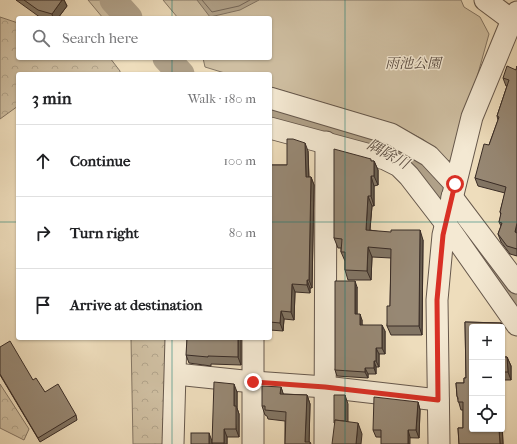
<!DOCTYPE html>
<html lang="en">
<head>
<meta charset="utf-8">
<style>
  body { margin:0; font-family:"IM FELL French Canon","Noto Serif JP",serif; background:#f2f2f2; color:#202124 }
  .controls { position:absolute; right:12px; bottom:12px; display:grid; overflow:hidden; border-radius:4px; box-shadow:0 1px 3px #0004 }
  .controls button { width:36px; height:36px; display:grid; place-items:center; padding:0; border:0; border-bottom:1px solid #e0e0e0; background:#fff; color:#202124; font:20px sans-serif }
  .stop { position:absolute; width:12px; height:12px; margin:-9px; border:3px solid #d93025; border-radius:50%; background:#fff }
  .stop.end { background:#d93025; border-color:#fff; box-shadow:0 1px 4px #0008 }
  .list { margin:0; padding:0; list-style:none }
  h2 { display:flex; justify-content:space-between; align-items:center; height:52px; margin:0; padding:0 16px; font-size:17px }
  h2 small { font-size:13px; font-weight:400; color:#757577 }
  .list li { display:grid; grid-template-columns:26px 1fr auto; gap:12px; align-items:center; box-sizing:border-box; height:72px; padding:0 16px; border-top:1px solid #e0e0e0 }
  .list b { display:block; font-size:15px; white-space:nowrap }
  .list em { font-size:13px; font-style:normal; color:#757577 }
  .icon { flex:none; width:22px; height:22px; fill:none; stroke:currentColor; stroke-width:2; stroke-linecap:round; stroke-linejoin:round }
  .map { position:relative; flex:none; width:517px; height:444px; overflow:hidden }
  .search { position:absolute; background:#fff; box-shadow:0 1px 3px #0004; left:16px; top:16px; width:256px; height:44px; display:flex; align-items:center; gap:10px; box-sizing:border-box; padding:0 14px; border-radius:4px; color:#757577; font-size:15px }
  .panel { position:absolute; background:#fff; box-shadow:0 1px 3px #0004; left:16px; top:72px; width:256px; height:268px; border-radius:4px }
  .map>svg:first-child { display:block }
  .forest { fill:url(#forest-crowns); stroke:#847664 }
  .park { fill:#cfbfa2; stroke:#847664 }
  .water { fill:#b0a189; stroke:#807261 }
  .lines { fill:none; stroke-linecap:round; stroke-linejoin:round }
  .shore { stroke:#746658; stroke-width:1 }
  .river { stroke:#b0a189; stroke-width:27 }
  .minor-casing { stroke:#66584c; stroke-width:23 }
  .minor { stroke:#f4e9d3; stroke-width:21 }
  .wall { fill:#827564; stroke:#392c26; fill-rule:evenodd }
  .shaded-wall { fill:#6a5f51; stroke:#392c26 }
  .building { fill:#978874; stroke:#392c26 }
  .route { stroke:#d93025; stroke-width:5 }
  .grid { fill:none; stroke:#0f766e; stroke-width:1; stroke-opacity:0.55 }
  .labels { text-anchor:middle; stroke-width:3; stroke-linejoin:round; paint-order:stroke }
  .park-label { font-size:14px; font-style:italic; fill:#57493f; stroke:#f4e9d3 }
  .water-label { font-size:15px; font-style:italic; fill:#5d4f44; stroke:#f4e9d3 }
</style>
</head>
<body>
<div class="map">
<svg width="517" height="444" viewBox="0 0 517 444">
  <defs>
    <pattern id="forest-crowns" width="20" height="18" patternUnits="userSpaceOnUse"><rect width="20" height="18" fill="#cfbfa2"/><path d="M2 6a3 3 0 1 1 6 0M12 15a3 3 0 1 1 6 0" fill="none" stroke="#b2a48b"/></pattern>
  </defs>
  <rect width="100%" height="100%" fill="#eeddbc"/>
  <filter id="stains"><feTurbulence type="fractalNoise" baseFrequency=".005" numOctaves="4"/><feColorMatrix values="0 0 0 0 .2 0 0 0 0 .09 0 0 0 0 .02 0 0 0 .5 -.17"/></filter>
  <radialGradient id="worn" r=".72"><stop offset=".6" stop-color="#630" stop-opacity="0"/><stop offset="1" stop-color="#630" stop-opacity=".3"/></radialGradient>
  <g class="forest">
    <path d="M88 0H109L122 18H103Z"/>
    <path d="M0 17 18 23V58H110L120 71V74H18V106L0 119Z"/>
    <path d="M131 338H169L165 444H133Z"/>
    <path d="M0 384 29 429 24 440 0 428Z"/>
  </g>
  <path class="park" d="M163 0H461L464 7 480 17 489 34 467 113 451 160 447 161 424 140 394 124 270 87V74H228L205 67 203 58H270V18H178Z"/>
  <path class="water" d="M197 0H259L240 10 210 17Z"/>
  <g class="lines">
    <path class="shore" d="M202 0 212 12 239 6 250 0"/>
    <g class="river">
      <path d="M113 0 129 18"/>
      <path d="M166 58 181 74"/>
      <path d="M270 115 364 141 405 161 431 184 463 227"/>
      <path d="M488 261 517 300"/>
    </g>
    <defs>
      <g id="minor">
        <path d="M485 0 517 24"/>
        <path d="M270 98 391 134 429 156 455 184"/>
        <path d="M270 128 385 159 399 166 409 176 446 224 517 325"/>
        <path d="M452 197 517 283"/>
        <path d="M176 374 253 382 325 387 438 400"/>
        <path d="M173 444 176 338"/>
        <path d="M253 444V338"/>
        <path d="M325 444 326 142"/>
        <path d="M439 444 437 300 443 235 472 117 512 20 517 12"/>
      </g>
    </defs>
    <use href="#minor" class="minor-casing"/>
    <use href="#minor" class="minor"/>
  </g>
  <g class="wall">
    <path d="M16 0H64L67 6 58 18H41Z"/>
    <path d="M517 66V256L510 254 501 242 498 234 501 226 499 222 501 215 500 212 505 193 478 186 475 178 489 145 498 120 497 116 507 86H506L503 78 516 70Z"/>
    <path d="M308 151 309 177H311L314 185 312 288H310V293L295 292 294 320 284 319 283 331 270 330V165H287Z"/>
    <path d="M371 161H374L378 170V185L374 186V206H372L370 230 423 240 422 335H391L387 326 390 306 391 258 372 257 371 280H348L345 270V261L341 252V248H338L334 238Z"/>
    <path d="M357 287V314L362 320V325L385 331V354H379V367H376V374H368V378L337 376 335 370Z"/>
    <path d="M465 322 501 323 504 331 503 357H507L511 366V380H504L503 422H502L503 444H459L458 428H463V410H461L457 396 456 383H464V378H466ZM472 327H502V429H472Z"/>
    <path d="M241 338V365L211 364V366L189 363 186 355Z"/>
    <path d="M0 347 45 392 76 415 77 420 40 442 0 375Z"/>
    <path d="M281 387 283 394 307 395 310 404 309 442H310L311 444H285V421L268 419 267 416 265 415 262 406Z"/>
    <path d="M237 392V408L239 414V437H227V444H212V441Z"/>
    <path d="M418 402 420 410 419 438 376 437 373 430Z"/>
  </g>
  <g class="shaded-wall">
    <path d="M62 0H64L67 6 58 18H53L52 14Z"/>
    <path d="M305 143 308 151 309 185 306 177Z"/>
    <path d="M374 161 378 170V185L374 176Z"/>
    <path d="M371 176 374 186V206L371 196Z"/>
    <path d="M311 177 314 185 312 288 309 280Z"/>
    <path d="M368 196 372 206 369 239 366 230Z"/>
    <path d="M517 223V239L515 232Z"/>
    <path d="M420 230 423 240 422 335 419 326Z"/>
    <path d="M368 247 372 257 371 280 367 271Z"/>
    <path d="M307 280 310 288V293L307 285Z"/>
    <path d="M355 281 357 287V320L355 314Z"/>
    <path d="M292 284 295 292 294 320 291 312Z"/>
    <path d="M281 311 284 319 283 331 280 323Z"/>
    <path d="M360 314 362 320V331L360 325Z"/>
    <path d="M501 323 504 331 503 366 502 363V327H501Z"/>
    <path d="M382 325 385 331V354L382 348Z"/>
    <path d="M238 338H241V365L238 357Z"/>
    <path d="M376 348 379 354V367L376 361Z"/>
    <path d="M507 357 511 366V380L508 372Z"/>
    <path d="M374 361 376 367V374L374 368Z"/>
    <path d="M365 368 368 374V378L365 372Z"/>
    <path d="M502 375 504 380 503 422 502 418Z"/>
    <path d="M234 384 237 392V408L239 414V437L236 429 234 406Z"/>
    <path d="M281 387 284 396 280 394Z"/>
    <path d="M307 395 310 404 309 444 305 442Z"/>
    <path d="M345 395 348 404V431L345 423Z"/>
    <path d="M418 402 420 410 419 438 416 430Z"/>
    <path d="M502 422 503 444H500L499 429H502Z"/>
    <path d="M358 423 362 434 361 444H356Z"/>
    <path d="M224 429 227 437V444H224Z"/>
    <path d="M408 430 410 437V444H408Z"/>
    <path d="M209 433 212 441V444H209Z"/>
  </g>
  <g class="building">
    <path d="M24 0H62L52 14 38 10Z"/>
    <path d="M507 66 516 70 517 66V223L515 232 517 233V249L507 246 498 234 502 223 499 222 501 213 500 212 506 187 475 178 484 144 489 145 499 117 497 116 509 80 503 78Z"/>
    <path d="M287 139H293L305 143 306 177H311L309 280H307V285L292 284 291 312 281 311 280 323 270 322V165H287Z"/>
    <path d="M334 149 371 159V161H374V176H371V196H368L366 230 391 232V230H420L419 326H387V306H390L391 249 368 247 367 271 345 270V252H341L342 239 334 238Z"/>
    <path d="M335 281H355V314H360V325H382V348H376V361H374V368H365V372L335 370Z"/>
    <path d="M465 322 501 323V327H472V429H499L500 444H459L458 428H463V402H458V398L457 396 456 383H464V378H466Z"/>
    <path d="M187 338H238V357L208 356V357L186 355Z"/>
    <path d="M10 341 33 380 36 378 45 392 58 384 76 415 38 438 0 374V347Z"/>
    <path d="M502 357H507L508 372H502Z"/>
    <path d="M214 382 234 384V406H236V429H224V443H212Z"/>
    <path d="M262 386 281 387 280 394 307 395 305 442H310V444H285L286 412 265 410V406H262Z"/>
    <path d="M334 395H345V421L335 420V423H334Z"/>
    <path d="M374 397 418 402 416 430H408V444H381V430H373Z"/>
    <path d="M335 420 358 423 356 444H332Z"/>
    <rect x="191" y="433" width="18" height="11"/>
  </g>
  <g class="lines">
    <path class="route" d="M253 382 325 387 438 400 437 300 443 235 455 184"/>
  </g>
  <path class="grid" d="M172 0V18M345 0V444M172 58V74M0 222H18M270 222H517M172 338V444"/>
  <g class="labels">
    <g class="park-label">
      <text x="413" y="68">雨池公園</text>
    </g>
    <g class="water-label">
      <text transform="translate(388 154) rotate(29)" y="5">隅除川</text>
    </g>
  </g>
  <rect width="100%" height="100%" filter="url(#stains)"/>
  <rect width="100%" height="100%" fill="url(#worn)"/>
</svg>
<div class="controls">
<button>+</button>
<button>−</button>
<button><svg class="icon" aria-label="locate" viewBox="0 0 24 24"><circle cx="12" cy="12" r="6"/><path d="M12 2v4M12 18v4M2 12h4M18 12h4"/></svg></button>
</div>
<div class="stop" style="left:455px;top:184px"></div>
<div class="stop end" style="left:253px;top:382px"></div>
<div class="search"><svg class="icon" aria-label="search" viewBox="0 0 24 24"><circle cx="10" cy="10" r="6"/><path d="M15 15l6 6"/></svg>Search here</div>
<section class="panel">
<h2>3 min<small>Walk · 180 m</small></h2>
<ul class="list">
<li><svg class="icon" aria-label="ahead" viewBox="0 0 24 24"><path d="M12 20V5M6 11l6-6 6 6"/></svg><div><b>Continue</b></div><em>100 m</em></li>
<li><svg class="icon" aria-label="right" viewBox="0 0 24 24"><path d="M7 20v-9h11M14 6l5 5-5 5"/></svg><div><b>Turn right</b></div><em>80 m</em></li>
<li><svg class="icon" aria-label="arrive" viewBox="0 0 24 24"><path d="M6 21V4h12l-3 4 3 4H6"/></svg><div><b>Arrive at destination</b></div></li>
</ul>
</section>
</div>
</body>
</html>
